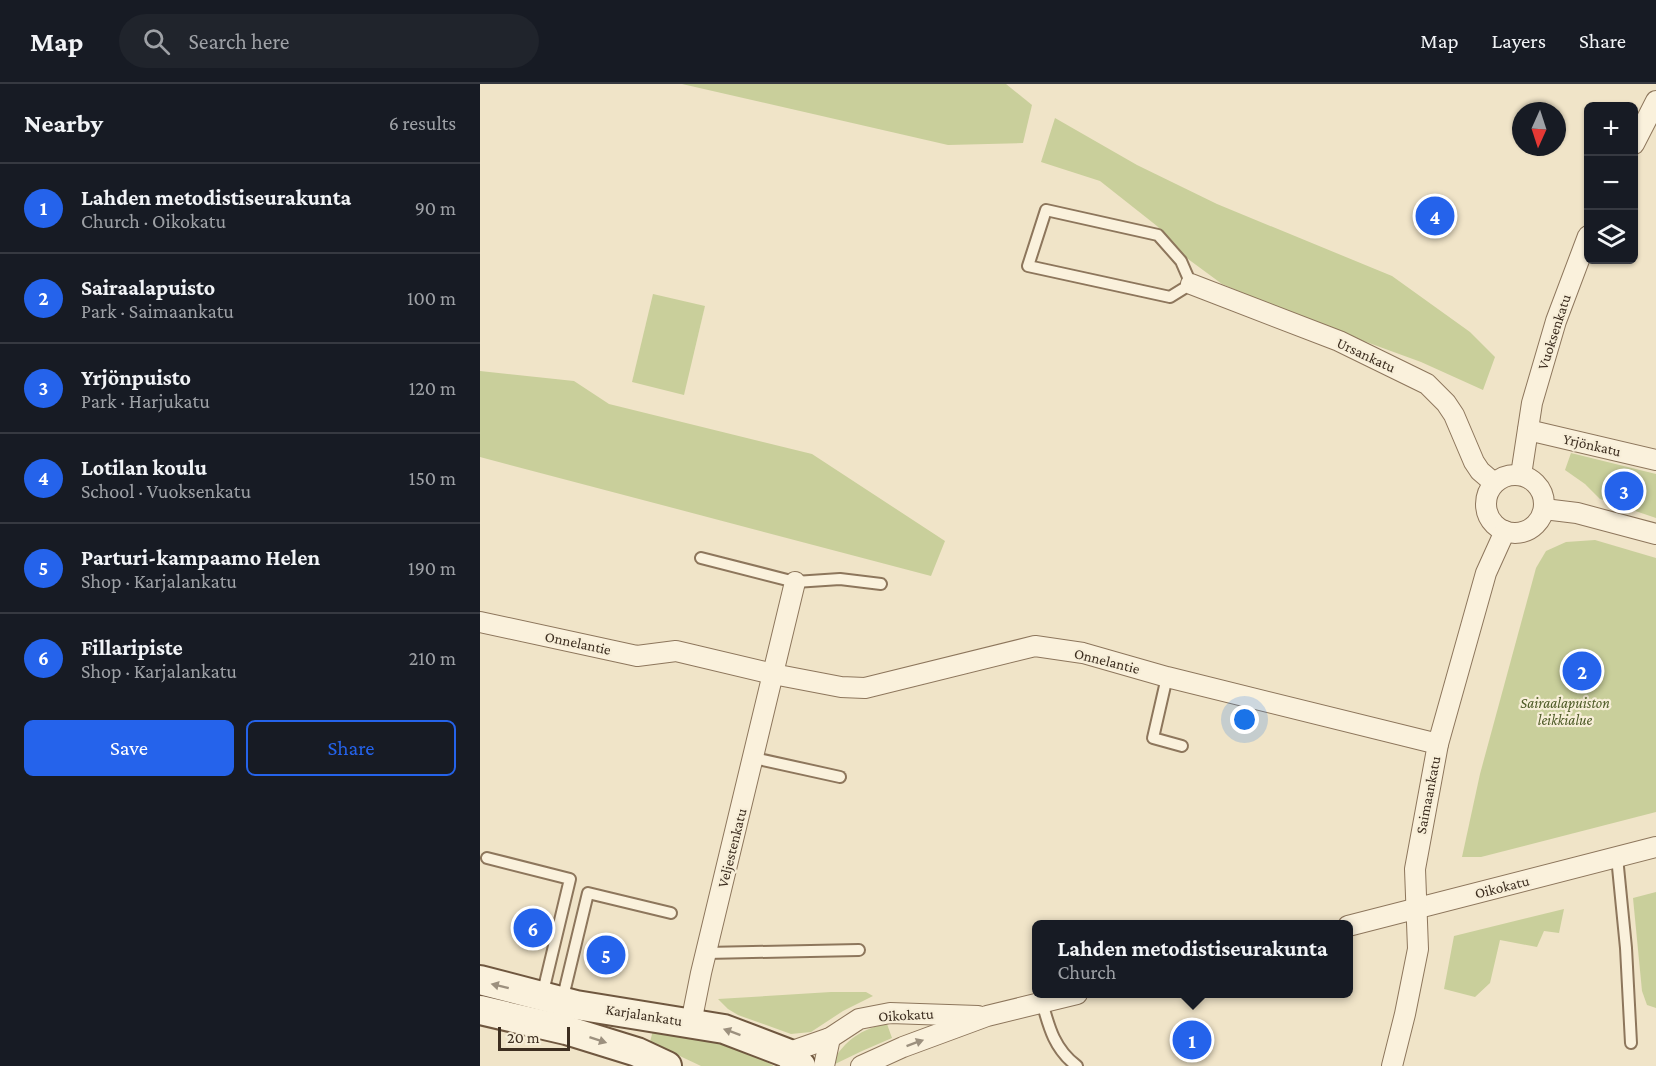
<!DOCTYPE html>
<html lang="en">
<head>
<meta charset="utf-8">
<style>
  body { margin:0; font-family:"Crimson Pro",serif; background:#20242c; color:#f1f3f6 }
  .controls { position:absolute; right:18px; top:18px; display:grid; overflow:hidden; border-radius:9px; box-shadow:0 2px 4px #0004 }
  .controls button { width:54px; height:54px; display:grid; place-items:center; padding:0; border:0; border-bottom:2px solid #363941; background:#171b24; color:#f1f3f6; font:30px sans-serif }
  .compass { position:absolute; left:1032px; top:18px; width:54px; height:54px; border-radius:50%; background:#171b24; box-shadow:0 2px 4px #0004; rotate:183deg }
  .scale { position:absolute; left:18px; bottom:15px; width:72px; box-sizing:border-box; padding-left:6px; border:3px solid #3d2e20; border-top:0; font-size:16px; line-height:21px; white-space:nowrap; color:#3d2e20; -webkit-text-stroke:4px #f7eed8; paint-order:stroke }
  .you { position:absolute; left:765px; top:636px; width:21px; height:21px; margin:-15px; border:4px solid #fff; border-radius:50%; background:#1a73e8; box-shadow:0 0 0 9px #1a73e833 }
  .badge { display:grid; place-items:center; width:39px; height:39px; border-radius:50%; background:#2563eb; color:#fff; font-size:20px; font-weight:700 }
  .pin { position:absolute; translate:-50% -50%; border:3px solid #fff; box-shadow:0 2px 6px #0006 }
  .popup { position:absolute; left:552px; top:836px; width:321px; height:78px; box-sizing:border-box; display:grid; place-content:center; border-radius:9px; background:#171b24; filter:drop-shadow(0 2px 4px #0005); font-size:20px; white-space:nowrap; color:#9ea1a6 }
  .popup b { font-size:22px; color:#f1f3f6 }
  .popup::after { content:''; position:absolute; left:50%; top:100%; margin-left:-12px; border:12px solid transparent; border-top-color:#171b24 }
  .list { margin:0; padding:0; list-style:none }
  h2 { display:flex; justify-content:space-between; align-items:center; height:78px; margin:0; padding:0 24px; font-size:26px }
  h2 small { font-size:20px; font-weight:400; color:#9ea1a6 }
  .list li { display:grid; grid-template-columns:39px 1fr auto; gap:18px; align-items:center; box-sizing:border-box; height:90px; padding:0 24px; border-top:2px solid #363941 }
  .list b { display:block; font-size:22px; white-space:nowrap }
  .list p { margin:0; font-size:20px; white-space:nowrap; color:#9ea1a6 }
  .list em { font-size:20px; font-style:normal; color:#9ea1a6 }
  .actions { display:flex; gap:12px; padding:18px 24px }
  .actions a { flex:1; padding:14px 0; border:2px solid #2563eb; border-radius:9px; text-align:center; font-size:21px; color:#2563eb }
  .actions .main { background:#2563eb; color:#fff }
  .icon { flex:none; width:33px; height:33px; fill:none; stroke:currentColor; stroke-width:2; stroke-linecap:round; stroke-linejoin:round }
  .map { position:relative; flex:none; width:1176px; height:982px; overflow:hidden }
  header { display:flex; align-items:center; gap:36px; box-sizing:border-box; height:84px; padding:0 30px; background:#171b24; border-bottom:2px solid #363941 }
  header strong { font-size:28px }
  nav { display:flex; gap:33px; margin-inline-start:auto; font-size:21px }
  .search { width:420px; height:54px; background:#20242c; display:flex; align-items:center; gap:15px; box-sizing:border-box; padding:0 21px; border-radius:33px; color:#9ea1a6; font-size:22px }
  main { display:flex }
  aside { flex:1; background:#171b24 }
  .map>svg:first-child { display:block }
  .green { fill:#c9cf9b }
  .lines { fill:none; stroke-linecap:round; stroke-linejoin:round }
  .lane-casing { stroke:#8d765c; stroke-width:14 }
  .street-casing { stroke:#8d765c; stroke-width:22 }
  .secondary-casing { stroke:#6f573f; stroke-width:32 }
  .lane { stroke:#faf1dc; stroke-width:10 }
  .street { stroke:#faf1dc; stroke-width:20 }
  .secondary { stroke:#faf1dc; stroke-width:28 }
  .oneway { fill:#9c907e }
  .labels { text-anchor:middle; stroke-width:4.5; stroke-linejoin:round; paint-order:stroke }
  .street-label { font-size:15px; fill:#3d2e20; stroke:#f7eed8 }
  .park-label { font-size:15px; font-style:italic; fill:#4d5a26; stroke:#f7eed8 }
</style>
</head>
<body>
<header>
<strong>Map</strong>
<div class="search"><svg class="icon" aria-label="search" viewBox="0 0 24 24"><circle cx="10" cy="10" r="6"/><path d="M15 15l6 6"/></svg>Search here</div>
<nav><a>Map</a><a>Layers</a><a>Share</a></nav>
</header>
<main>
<aside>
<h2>Nearby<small>6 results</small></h2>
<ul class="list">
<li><span class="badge">1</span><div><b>Lahden metodistiseurakunta</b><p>Church · Oikokatu</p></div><em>90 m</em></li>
<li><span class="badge">2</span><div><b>Sairaalapuisto</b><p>Park · Saimaankatu</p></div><em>100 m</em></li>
<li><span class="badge">3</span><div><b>Yrjönpuisto</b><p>Park · Harjukatu</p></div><em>120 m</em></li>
<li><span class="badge">4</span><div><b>Lotilan koulu</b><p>School · Vuoksenkatu</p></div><em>150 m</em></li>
<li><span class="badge">5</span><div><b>Parturi-kampaamo Helen</b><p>Shop · Karjalankatu</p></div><em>190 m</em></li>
<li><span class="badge">6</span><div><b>Fillaripiste</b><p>Shop · Karjalankatu</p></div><em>210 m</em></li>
</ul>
<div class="actions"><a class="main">Save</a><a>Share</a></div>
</aside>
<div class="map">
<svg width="1176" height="982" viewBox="0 0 1176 982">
  <rect width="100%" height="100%" fill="#f0e4c8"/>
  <g class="green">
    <path d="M202 0H526L552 21 543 59 468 61Z"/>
    <path d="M575 34 657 81 737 120 912 192 990 248 1015 273 1003 306 941 278 826 236 742 200 708 175 677 142 620 97 561 78Z"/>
    <path d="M173 210 225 222 204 311 152 298Z"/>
    <path d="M0 287 94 297 129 320 332 370 465 457 451 492 0 373Z"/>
    <path d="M1091 369 1176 390V434L1120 415 1105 400 1085 386Z"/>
    <path d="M1115 456 1176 474V728L1001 773H982L1000 690 1056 484 1066 467 1086 458Z"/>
    <path d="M1176 808V924L1167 921 1162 907 1153 814Z"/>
    <path d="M1084 825 1079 849 1064 847 1057 863 1020 856 1010 899 995 913 964 905 974 852Z"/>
    <path d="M351 908H386L393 912 363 927 331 948 311 950 258 931 248 925 238 915Z"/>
    <path d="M407 940 412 954 382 967 353 981 352 979C364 957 382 944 407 940Z"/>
    <path d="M173 946C220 953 253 958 294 982H221L170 958Z"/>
  </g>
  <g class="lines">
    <defs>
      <g id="lane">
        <path d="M566 126 678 151 701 177 711 200 690 213 548 182Z"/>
        <path d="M221 474 315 498 360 495 401 500"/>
        <path d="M687 593 673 654 702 662"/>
        <path d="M274 674 360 693"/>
        <path d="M1137 773 1146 864 1151 959"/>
        <path d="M7 774 90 795 62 912"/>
        <path d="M226 869 379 866"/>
        <path d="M82 917 108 809 191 829"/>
        <path d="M562 918C569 944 575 966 597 982"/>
      </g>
      <g id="street">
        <path d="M1154 60 1176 17"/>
        <path d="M711 200 859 257 947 300 966 319 974 331 994 378 1000 387 1014 399"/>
        <path d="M1048 346 1176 376"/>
        <circle cx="1035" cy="420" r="29"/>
        <path d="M1041 391 1052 319 1076 237 1108 152"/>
        <path d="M1064 425 1097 429 1176 450"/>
        <path d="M0 538 157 572 196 567 293 590 361 603 385 604 555 562 603 569 687 593 958 660"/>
        <path d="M868 842 1176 763"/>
        <path d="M211 939 221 889 315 498"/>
        <path d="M307 969 350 954 379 935 410 929 498 932"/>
        <path d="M344 982 350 954"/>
        <path d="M381 982 423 963 507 932 597 910"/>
        <path d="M912 982 925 930 938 865 935 785 958 660 1006 489 1025 447"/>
      </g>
      <g id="secondary">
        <path d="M0 896 96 921 244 945 307 969 321 982"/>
        <path d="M0 926 86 946 157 968 187 982"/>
      </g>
    </defs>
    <use href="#lane" class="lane-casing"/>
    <use href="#street" class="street-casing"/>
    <use href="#secondary" class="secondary-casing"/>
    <use href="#lane" class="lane"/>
    <use href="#street" class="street"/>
    <use href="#secondary" class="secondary"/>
  </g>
  <defs><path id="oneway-solid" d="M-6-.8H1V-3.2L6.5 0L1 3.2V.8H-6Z" transform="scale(1.5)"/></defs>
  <g class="oneway">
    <use href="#oneway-solid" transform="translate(20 902) rotate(-166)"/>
    <use href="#oneway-solid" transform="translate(252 948) rotate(-160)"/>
    <use href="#oneway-solid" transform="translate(118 956) rotate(18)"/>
    <use href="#oneway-solid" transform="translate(435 959) rotate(-20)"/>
  </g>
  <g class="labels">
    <g class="street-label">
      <text transform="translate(1074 248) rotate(-72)" y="5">Vuoksenkatu</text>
      <text transform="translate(886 271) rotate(25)" y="5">Ursankatu</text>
      <text transform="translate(1112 361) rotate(13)" y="5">Yrjönkatu</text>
      <text transform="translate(98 559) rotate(12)" y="5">Onnelantie</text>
      <text transform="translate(627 577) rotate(14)" y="5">Onnelantie</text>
      <text transform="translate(948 711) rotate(-79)" y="5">Saimaankatu</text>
      <text transform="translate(252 764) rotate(-76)" y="5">Veljestenkatu</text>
      <text transform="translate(1022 803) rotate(-14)" y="5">Oikokatu</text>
      <text transform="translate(164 931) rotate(9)" y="5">Karjalankatu</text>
      <text transform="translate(426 931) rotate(-3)" y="5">Oikokatu</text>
    </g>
    <g class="park-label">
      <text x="1085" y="624">Sairaalapuiston<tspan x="1085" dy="17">leikkialue</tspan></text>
    </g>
  </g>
</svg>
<div class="controls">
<button>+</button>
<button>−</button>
<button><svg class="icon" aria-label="layers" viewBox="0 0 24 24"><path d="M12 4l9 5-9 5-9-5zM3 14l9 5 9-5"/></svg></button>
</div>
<svg class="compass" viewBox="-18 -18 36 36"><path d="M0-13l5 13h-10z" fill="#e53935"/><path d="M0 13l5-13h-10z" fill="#9ea1a6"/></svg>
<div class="scale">20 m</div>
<div class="you"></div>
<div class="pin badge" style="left:712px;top:956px">1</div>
<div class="popup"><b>Lahden metodistiseurakunta</b>Church</div>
<div class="pin badge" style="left:1102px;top:587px">2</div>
<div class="pin badge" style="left:1144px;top:407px">3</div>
<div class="pin badge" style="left:955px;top:132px">4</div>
<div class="pin badge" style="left:126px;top:871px">5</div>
<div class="pin badge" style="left:53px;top:844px">6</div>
</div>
</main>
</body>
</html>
